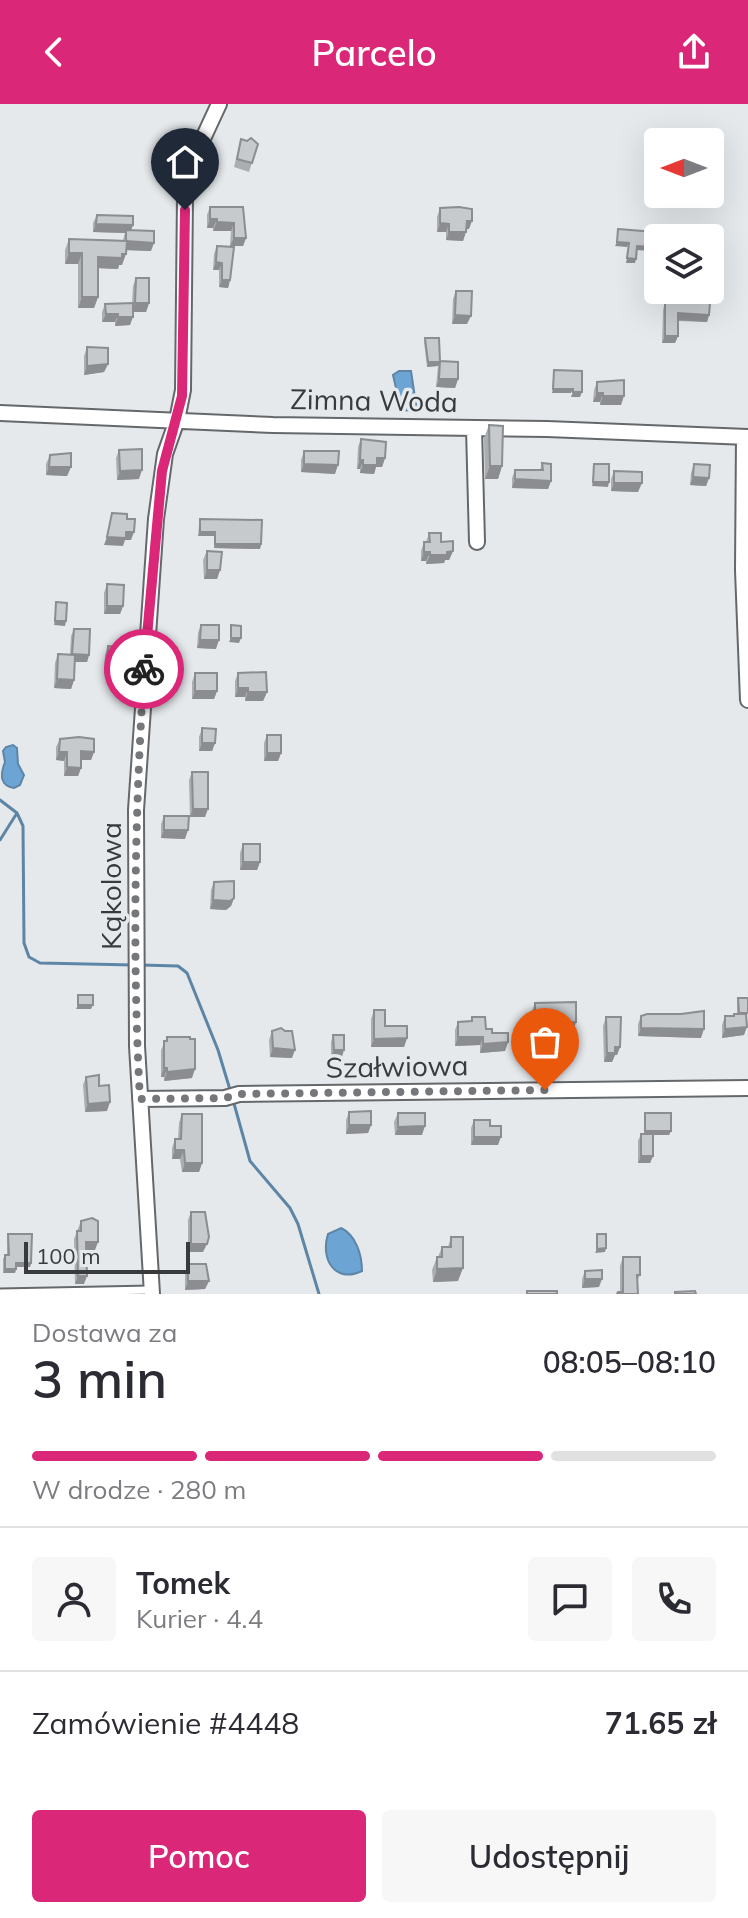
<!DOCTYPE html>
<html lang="pl">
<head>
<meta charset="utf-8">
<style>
  body { margin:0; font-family:Mulish,sans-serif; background:#f7f7f7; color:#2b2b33; height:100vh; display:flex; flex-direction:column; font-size:30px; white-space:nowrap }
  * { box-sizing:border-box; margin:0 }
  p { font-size:26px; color:#7c7c81 }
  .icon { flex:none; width:44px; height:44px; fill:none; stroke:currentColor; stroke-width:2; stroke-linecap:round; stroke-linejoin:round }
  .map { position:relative; height:1190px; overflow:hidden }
  .sheet { display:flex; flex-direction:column; background:#fff; flex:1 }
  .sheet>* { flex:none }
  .needle { width:52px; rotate:270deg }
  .tools { position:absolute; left:644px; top:24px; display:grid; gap:16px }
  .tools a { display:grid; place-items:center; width:80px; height:80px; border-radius:8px; background:#fff; box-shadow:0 8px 32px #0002; font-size:40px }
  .scale { position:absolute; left:24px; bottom:20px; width:166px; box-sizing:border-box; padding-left:8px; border:4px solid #393a3c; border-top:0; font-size:22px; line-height:28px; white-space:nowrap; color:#393a3c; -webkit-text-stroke:6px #e5e9ec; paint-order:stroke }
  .pin { position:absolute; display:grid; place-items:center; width:68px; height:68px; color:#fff; margin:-82px -34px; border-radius:50% 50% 50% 0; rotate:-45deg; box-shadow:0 0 8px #0007 }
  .pin .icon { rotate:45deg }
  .courier { position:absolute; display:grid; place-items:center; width:80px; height:80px; margin:-40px; border:6px solid #db2777; border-radius:50%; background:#fff; color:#222; box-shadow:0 2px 10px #0007 }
  .overview em { font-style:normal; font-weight:600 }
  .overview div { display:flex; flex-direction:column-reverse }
  .overview { display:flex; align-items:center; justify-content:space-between; height:136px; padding:0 32px }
  h1 { font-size:52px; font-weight:600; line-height:60px }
  .bar { display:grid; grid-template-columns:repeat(4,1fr); gap:12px 8px; align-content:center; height:96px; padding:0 32px }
  .bar i { height:10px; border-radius:6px; background:#e1e1e2 }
  .bar .current { background:#db2777 }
  .bar p { grid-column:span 4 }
  .line { display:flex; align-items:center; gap:20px; padding:0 32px; border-top:2px solid #e1e1e2 }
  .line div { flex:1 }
  .round { display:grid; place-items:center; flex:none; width:84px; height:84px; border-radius:8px; background:#f7f7f7 }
  .primary-button { display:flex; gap:16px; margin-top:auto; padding:16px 32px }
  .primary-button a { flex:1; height:92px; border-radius:8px; background:#db2777; color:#fff; font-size:32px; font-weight:600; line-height:92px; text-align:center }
  .primary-button a+a { background:#f7f7f7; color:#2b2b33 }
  header { display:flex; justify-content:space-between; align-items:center; height:104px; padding:0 32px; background:#db2777; color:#fff; font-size:36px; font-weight:600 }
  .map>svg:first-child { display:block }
  .water { fill:#6ca5d4; stroke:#5d85a6; stroke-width:2 }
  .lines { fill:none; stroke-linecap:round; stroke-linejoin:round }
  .stream { stroke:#5d85a6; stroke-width:3 }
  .service-casing { stroke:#65686b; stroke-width:11 }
  .minor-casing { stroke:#65686b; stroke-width:18 }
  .service { stroke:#fff; stroke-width:7 }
  .minor { stroke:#fff; stroke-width:14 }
  .wall { fill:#aaaeb0 }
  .shaded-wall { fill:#8b8d90 }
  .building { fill:#c6cacd; stroke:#8b8d90; stroke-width:2 }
  .done { stroke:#75777a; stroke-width:8; stroke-dasharray:0 14.4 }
  .route { stroke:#db2777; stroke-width:10 }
  .labels { text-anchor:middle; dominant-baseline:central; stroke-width:7; stroke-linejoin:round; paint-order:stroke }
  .street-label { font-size:28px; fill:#393a3c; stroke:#e5e9ec }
</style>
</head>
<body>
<header><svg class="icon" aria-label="back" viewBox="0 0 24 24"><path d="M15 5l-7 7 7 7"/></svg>Parcelo<svg class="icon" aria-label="share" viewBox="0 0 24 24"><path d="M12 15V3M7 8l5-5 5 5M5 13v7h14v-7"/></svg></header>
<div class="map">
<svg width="748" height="1190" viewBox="0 0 748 1190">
  <rect width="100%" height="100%" fill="#e5e9ec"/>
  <path class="water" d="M399,267H411L417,307L401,306L393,271Z
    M13,641L17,644L18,660L24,671L20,681L14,684C0,682 0,671 5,658L3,647L6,643Z
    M341,1124C356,1131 362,1151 362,1167C335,1180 320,1155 328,1130Z"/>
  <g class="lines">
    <path class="stream" d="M0,696L17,709L23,722L24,839L29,853L40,859L133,861
      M0,736L17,709
      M141,861L178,862L187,869L218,946L231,989
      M233,996L250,1057L290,1104L298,1120L319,1190"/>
    <g class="service-casing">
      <path id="service" d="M0,1189L151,1186"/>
    </g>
    <g class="minor-casing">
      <path id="minor" d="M0,309L273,321L547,325L748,333
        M474,324L477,438
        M744,333L743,466L748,596
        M140,995L225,994L239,990L748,984
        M152,1190L137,942L136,706L156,415L165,350L177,316L183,286L185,93L193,56L219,0"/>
    </g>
    <use href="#service" class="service"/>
    <use href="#minor" class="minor"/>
  </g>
  <path class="wall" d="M241,35L258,40L249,68L234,63Z
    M210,103H243L246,134L243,142H230L231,127H213V124H207V111Z
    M440,104L469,125H466L463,137L446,136V128H437V113Z
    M97,111L133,121L131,126L151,147L126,146L122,161H119L118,165L98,164V193L94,204H78V160H65V146L69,135L123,136L125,129L93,128V119Z
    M217,142L230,176L228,184L219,183V166H213L214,150Z
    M136,174L149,199L146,208H133L130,221L115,222V218H102V208L105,200L132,199L133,182Z
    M456,187L467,220H452L453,195Z
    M665,198L709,211L707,218L678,217V232L675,239H662L663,206Z
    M425,234L440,257L458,275L455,284L436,283L438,262L427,263L424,238Z
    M87,243L108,260L104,268L84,271V252Z
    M597,278L621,301H600V298H593L594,286Z
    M489,321L502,362L498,375H485L484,334Z
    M361,335L385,354L382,363H376L374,370L360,369V365H357L358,343Z
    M119,346L139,375L117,376L116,354Z
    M304,347L335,370L301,368V356Z
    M50,351L71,363L67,372L46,371V360Z
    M542,359L551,377L548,385L512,384V374L515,366H540Z
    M694,360L709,374L706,382L690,381L691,369Z
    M614,367L638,388L611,387V375Z
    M200,415L261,440L260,445L214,444V432H198L199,420Z
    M429,429L453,447L449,456H445L444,459L426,460V457H421V447L424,438H426Z
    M207,447L220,466L217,475H204L203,456Z
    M107,480L123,502L120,510H104V489Z
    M201,521L216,545L197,544L198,529Z
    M74,525L89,551L87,558H75L74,576L71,585L54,584L55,559L58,550L70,551L71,532Z
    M108,542L124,563L120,571L104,570L105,551Z
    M195,569L217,587L214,595H192V578Z
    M238,569L267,588L263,597H245V593H235V577Z
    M202,624L215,639L212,647H199V633Z
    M267,631L281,649L278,657H264V639Z
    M60,635L94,648L91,656H81V664L78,672H64V657L56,656V643Z
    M192,668L205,713H190L189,676Z
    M164,712L185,735L161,734V720Z
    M243,740L260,758L257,766H240V749Z
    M214,778L234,794L231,802L226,806L210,805L211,786Z
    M738,894L747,913L744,931L722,934V921L725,912H733L734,910H737V899Z
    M535,899L576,918L573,927H532V907Z
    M374,906L385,922L407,934L404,943H371V915Z
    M681,910L701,934L638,932V920L641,912Z
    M472,913L486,925L508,938L505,947L480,949V941L455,942V926L458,918H470Z
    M606,913L620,943L617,951H615L612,958H604L603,922Z
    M272,927L292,954L270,953L269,936Z
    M333,931L342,953H331V938Z
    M167,933L192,974L164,977V973H161V946Z
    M86,973L107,1007L85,1008L83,981Z
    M349,1008L371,1021L368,1029L346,1030V1016Z
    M398,1009L422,1031H395L394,1018Z
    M645,1009L671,1027L669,1031H653V1052L650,1059H638V1037L641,1030H644V1014Z
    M182,1010L202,1059L199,1068H182L180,1055H172V1044L175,1035H178L179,1019Z
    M474,1016L490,1022L498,1041H471V1024Z
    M191,1108L203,1148H188V1116Z
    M81,1117L95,1146H86L84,1180H75L74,1135Z
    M8,1130L31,1159L30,1163H16L15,1169H3V1155L5,1151H7V1135Z
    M451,1133L458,1177L433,1178L432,1166L437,1153H438L442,1143H448Z
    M623,1153L640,1171L637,1178L638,1190H617L618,1188H620V1162Z
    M188,1160L209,1177L205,1185L185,1186V1169Z
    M585,1167L599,1183L582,1184V1175Z"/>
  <path class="shaded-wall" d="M210,115H217L213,124H207Z
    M467,117H472L469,125H464Z
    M217,118L234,119L231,127H213Z
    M440,119L449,120L446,128H437Z
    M96,120L133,121L130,129L126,126L125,129L93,128Z
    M449,128H466L463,137L446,136Z
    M234,134H246L243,142H230Z
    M126,137L154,139L151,147L123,146Z
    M617,138L629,139L627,143L615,142Z
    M637,142L654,143L652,147L636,146Z
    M69,149H82L78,160H65Z
    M122,150H126L122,161H119L118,165L94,164L98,153Z
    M627,154L636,155L635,159H626Z
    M216,158L222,159L219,166H213Z
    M222,176H230L228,184L219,183Z
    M82,193H98L94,204H78Z
    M135,199H149L146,208H132Z
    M678,209L709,211L707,218L676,216Z
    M106,210H118L115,218H102Z
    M455,211L471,212L467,220H452Z
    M118,213H133L130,221L115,222Z
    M665,232H678L675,239H662Z
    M428,258H440L438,262L427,263Z
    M108,260L104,268L84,271L87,262Z
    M439,275H458L455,284L436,283Z
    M553,285H573L571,289H552Z
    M573,288H582L580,293H571Z
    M597,289H603L600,298H593Z
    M603,292H624L621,301H600Z
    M377,354H385L382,363H376L374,370L360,369L363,361Z
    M360,356H363L360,365H357Z
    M304,360L338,361L335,370L301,368Z
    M490,362H502L498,375H485Z
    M49,363H71L67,372L46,371Z
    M142,366L139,375L117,376L120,367Z
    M693,373L709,374L706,382L690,381Z
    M515,375L551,377L548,385L512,384Z
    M593,378H609L608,383L592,382Z
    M614,379H642L638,388L611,387Z
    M126,428H134L131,436H125L123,442L104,441L107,433Z
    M200,428H215L214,432H198Z
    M215,440H261L260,445L214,444Z
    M453,447L449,456H445L444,459L426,460L430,451Z
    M424,448H430L426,457H421Z
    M207,466H220L217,475H204Z
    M107,502H123L120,510H104Z
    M55,517H66L65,522L54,521Z
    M231,534H241L239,539L229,538Z
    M200,536H219L216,545L197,544Z
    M72,550L89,551L87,558H69Z
    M107,562L124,563L120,571L104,570Z
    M57,575L74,576L71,585L54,584Z
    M238,584H248L245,593H235Z
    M195,587H217L214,595H192Z
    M248,588H267L263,597H245Z
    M202,639H215L212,647H199Z
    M81,647L94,648L91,656H78Z
    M59,648H67L64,657L56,656Z
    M267,649H281L278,657H264Z
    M67,663L81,664L78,672H64Z
    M193,705H208L205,713H190Z
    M164,726H188L185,735L161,734Z
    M243,758H260L257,766H240Z
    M234,794L231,802L226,806L210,805L213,796Z
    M78,901H93L91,905H76Z
    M576,918L573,927H532L535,919Z
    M747,923L744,931L722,934L725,925Z
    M641,924L704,925L701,934L638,932Z
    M458,933H483L480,941L455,942Z
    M407,934L404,943H371L374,935Z
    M508,938L505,947L480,949L483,940Z
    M615,943H620L617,951H615L612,958H604L607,949Z
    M273,944L295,946L292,954L270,953Z
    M334,946H344L342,953H331Z
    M164,964H167L164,973H161Z
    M195,965L192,974L164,977L167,968Z
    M110,998L107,1007L85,1008L88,1000Z
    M349,1021H371L368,1029L346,1030Z
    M425,1022L422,1031H395L398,1023Z
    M645,1027H671L669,1031H644Z
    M474,1033H501L498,1041H471Z
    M175,1046H184L180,1055H172Z
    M641,1052H653L650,1059H638Z
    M185,1059H202L199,1068H182Z
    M86,1138H98L95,1146H83Z
    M191,1140H207L203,1148H188Z
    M606,1144L605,1148L595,1149L597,1145Z
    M16,1159H31L30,1163H14Z
    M463,1164L458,1177L433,1178L437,1165Z
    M5,1165H16L15,1169H3Z
    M78,1172H87L84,1180H75Z
    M585,1175H602L599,1183L582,1184Z
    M188,1177H209L205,1185L185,1186Z"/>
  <path class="building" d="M251,34L258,40L252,59L237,55L241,35L247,37Z
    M210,103H243L246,134H234V119L217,118V115H210Z
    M459,103L472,105V117H467L466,128H449V120L440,119V104Z
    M97,111L133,112V121L96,120Z
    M618,125L655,128L654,143L637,142L636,155L627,154L629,139L617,138Z
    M126,126L154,127V139L126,137Z
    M69,135L127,137L126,150H122V154L98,153V193H82V149H69Z
    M217,142L234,143L230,176H222V159L216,158Z
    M136,174H149V199H135Z
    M456,187H472L471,212L455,211Z
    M665,198L710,199L709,211L678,209V232H665Z
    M133,199V213H118V210H106L105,200Z
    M425,234H439L440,258H428Z
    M87,243L108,244V260L87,262Z
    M440,257L458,258V275H439Z
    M554,266L582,267V288H573V285H553Z
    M624,276V292H603V289H597V278Z
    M489,321L503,322L502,362H490Z
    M361,335L386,338L385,354H377V361H363V356H360Z
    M142,345V366L120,367L119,346Z
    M304,347H339L338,361L304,360Z
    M71,349V363H49L50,351Z
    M542,359L551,360V377L515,375V366H543Z
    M594,360H609V378H593Z
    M694,360L710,361L709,374L693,373Z
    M614,367L642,368V379H614Z
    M112,409L127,410V415H135L134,428H126V434L107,433Z
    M200,415L262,416L261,440H215V428H200Z
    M429,429H441V438L453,437V447L447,448V451H430V448H424V438H430Z
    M207,447L222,448L220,466H207Z
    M107,480L124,481L123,502H107Z
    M56,498L67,499L66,517H55Z
    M201,521H219V536H200Z
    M231,521L241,522V534H231Z
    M74,525H90L89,551L72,550Z
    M108,542L125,544L124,563L107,562Z
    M58,550L75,551L74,576L57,575Z
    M266,568L267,588H248V584H238V569Z
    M195,569H217V587H195Z
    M202,624L216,625L215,639H202Z
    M267,631H281V649H267Z
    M79,633L94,635V648L81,647V664L67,663V648H59L60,635Z
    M192,668H208V705H193Z
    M164,712H189L188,726H164Z
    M243,740H260V758H243Z
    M234,777V794L230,797L213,796L214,778Z
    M78,891H93V901H78Z
    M738,894H748V909H739Z
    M576,898V918L535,919V899Z
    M374,906H385V922H407V934L374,935Z
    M704,907V925L641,924V912L647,910H681Z
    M734,910H746L747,923L725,925V912H734Z
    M472,913H485L486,925H492V929H508V938L483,940V933H458V918L472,917Z
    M606,913H621L620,943H615V949H607Z
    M281,924L285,927H292L295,946L273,944L272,927Z
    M333,931H344V946H334Z
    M167,933H190V935H195V965L167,968V964H164V937H167Z
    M99,971V982L109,981L110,998L88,1000L86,973Z
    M371,1007V1021H349V1008Z
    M398,1009H425V1022L398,1023Z
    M645,1009H671V1027H645Z
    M182,1010H202V1059H185L184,1046H175V1035H181Z
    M474,1016H490V1022H501V1033H474Z
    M641,1030H653V1052H641Z
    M191,1108H205L209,1133L207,1140H191Z
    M92,1114L98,1117V1138H86L87,1172H78L77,1127H81V1117Z
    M8,1130H32L31,1159H16V1165H5V1151H9Z
    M597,1130H606V1144L597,1145Z
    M451,1133H463V1164L437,1165V1153H442V1143H451Z
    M623,1153H640V1171H637L638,1190H617L618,1188H623Z
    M188,1160H206L209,1177H188Z
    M602,1166V1175H585V1167Z
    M527,1187H557V1190H527Z
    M695,1187L696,1190H675V1188Z"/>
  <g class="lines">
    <path class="done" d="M144,565C135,709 132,851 140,995L225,994L239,990L545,986"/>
    <path class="route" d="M144,565L162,367L182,292L185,106"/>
  </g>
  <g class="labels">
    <g class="street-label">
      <text transform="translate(374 296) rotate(1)">Zimna Woda</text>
      <text transform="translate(110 782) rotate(-90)">Kąkolowa</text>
      <text transform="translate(397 962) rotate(-1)">Szałwiowa</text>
    </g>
  </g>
</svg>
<div class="tools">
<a><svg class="needle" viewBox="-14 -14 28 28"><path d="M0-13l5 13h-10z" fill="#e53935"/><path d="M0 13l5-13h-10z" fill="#7c7c81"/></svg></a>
<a><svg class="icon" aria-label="layers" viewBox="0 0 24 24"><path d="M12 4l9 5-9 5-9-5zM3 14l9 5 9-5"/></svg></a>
</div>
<div class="scale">100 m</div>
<div class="pin" style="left:545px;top:986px;background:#ea580c"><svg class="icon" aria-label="bag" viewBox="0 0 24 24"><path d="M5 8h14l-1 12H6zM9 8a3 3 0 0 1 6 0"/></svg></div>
<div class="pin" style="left:185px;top:106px;background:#1f2937"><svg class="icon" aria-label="home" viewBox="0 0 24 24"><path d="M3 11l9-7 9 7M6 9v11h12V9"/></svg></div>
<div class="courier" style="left:144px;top:565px"><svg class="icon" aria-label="bike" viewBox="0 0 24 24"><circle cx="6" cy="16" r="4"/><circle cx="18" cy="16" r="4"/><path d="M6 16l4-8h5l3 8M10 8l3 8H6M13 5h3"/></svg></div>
</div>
<section class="sheet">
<div class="overview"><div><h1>3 min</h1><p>Dostawa za</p></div><em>08:05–08:10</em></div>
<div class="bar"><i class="current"></i><i class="current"></i><i class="current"></i><i></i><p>W drodze · 280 m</p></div>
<div class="line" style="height:144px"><a class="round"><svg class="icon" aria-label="person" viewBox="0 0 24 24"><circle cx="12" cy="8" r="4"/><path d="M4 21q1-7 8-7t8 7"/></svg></a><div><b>Tomek</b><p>Kurier · 4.4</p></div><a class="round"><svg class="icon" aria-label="chat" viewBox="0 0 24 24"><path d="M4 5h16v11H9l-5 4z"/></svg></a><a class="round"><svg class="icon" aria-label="phone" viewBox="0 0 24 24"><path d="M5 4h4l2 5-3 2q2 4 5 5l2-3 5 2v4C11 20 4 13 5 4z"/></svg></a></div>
<div class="line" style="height:104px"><div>Zamówienie #4448</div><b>71.65 zł</b></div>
<div class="primary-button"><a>Pomoc</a><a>Udostępnij</a></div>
</section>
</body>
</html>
